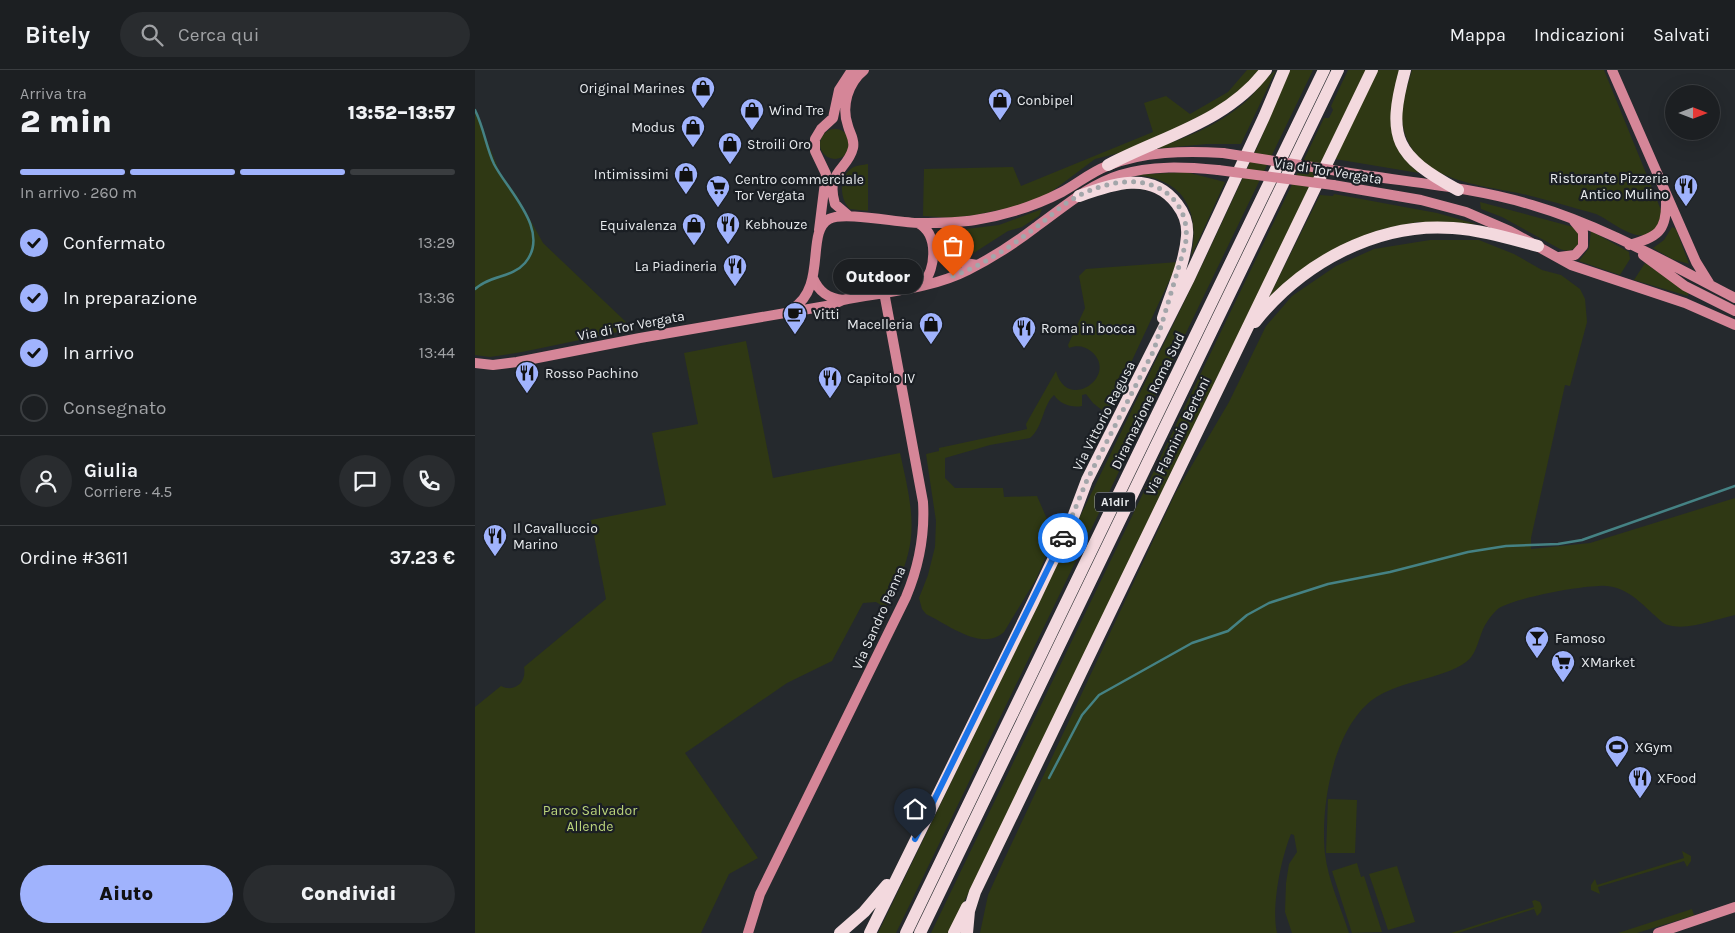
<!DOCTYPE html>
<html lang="it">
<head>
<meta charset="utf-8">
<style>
  body { margin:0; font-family:Karla,sans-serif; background:#292c2f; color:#f1f3f6; height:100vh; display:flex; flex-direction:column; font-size:19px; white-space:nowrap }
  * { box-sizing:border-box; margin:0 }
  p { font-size:16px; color:#a0a2a5 }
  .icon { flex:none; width:28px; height:28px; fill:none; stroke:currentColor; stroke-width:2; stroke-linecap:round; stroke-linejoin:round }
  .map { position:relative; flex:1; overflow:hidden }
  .sheet { display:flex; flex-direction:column; background:#1c1f22; width:475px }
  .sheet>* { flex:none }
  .needle { width:32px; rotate:90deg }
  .fabs { position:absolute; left:1190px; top:15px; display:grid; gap:10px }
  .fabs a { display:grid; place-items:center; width:55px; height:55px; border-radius:50%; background:#1c1f22; box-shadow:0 5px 20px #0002,0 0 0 1px #3a3d40; font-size:25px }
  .pin { position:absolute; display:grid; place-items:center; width:42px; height:42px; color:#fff; margin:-51px -21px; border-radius:50% 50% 50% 0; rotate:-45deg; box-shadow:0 0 5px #0007 }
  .pin .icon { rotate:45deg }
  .courier { position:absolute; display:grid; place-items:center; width:50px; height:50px; margin:-25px; border:4px solid #1a73e8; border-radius:50%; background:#fff; color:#222; box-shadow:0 1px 6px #0007 }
  .bubble { position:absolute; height:35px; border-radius:18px; background:#1c1f22; box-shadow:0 5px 20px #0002,0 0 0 1px #3a3d40; font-size:16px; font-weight:800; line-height:35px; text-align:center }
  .overview em { font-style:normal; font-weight:800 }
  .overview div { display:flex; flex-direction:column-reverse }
  .overview { display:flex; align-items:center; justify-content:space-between; height:85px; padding:0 20px }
  h1 { font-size:32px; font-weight:800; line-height:38px }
  .bar { display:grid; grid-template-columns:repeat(4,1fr); gap:8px 5px; align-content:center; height:60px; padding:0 20px }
  .bar i { height:6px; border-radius:4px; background:#3a3d40 }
  .bar .active { background:#a0b3fd }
  .bar p { grid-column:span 4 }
  .line { display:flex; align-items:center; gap:12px; padding:0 20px; border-top:1px solid #3a3d40 }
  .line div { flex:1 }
  .round { display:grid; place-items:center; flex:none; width:52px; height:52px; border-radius:26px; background:#292c2f }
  ol { padding:0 20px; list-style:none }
  li { display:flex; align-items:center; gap:15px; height:55px }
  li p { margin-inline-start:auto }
  li .icon { padding:5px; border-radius:50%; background:#a0b3fd; color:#111; stroke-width:4 }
  li:last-child { color:#a0a2a5 }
  li i { width:28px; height:28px; border:2px solid #3a3d40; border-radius:50% }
  .button { display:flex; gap:10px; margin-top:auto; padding:10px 20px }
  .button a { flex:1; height:58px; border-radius:30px; background:#a0b3fd; color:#111; font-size:20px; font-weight:800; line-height:58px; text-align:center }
  .button a+a { background:#292c2f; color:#f1f3f6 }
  header { display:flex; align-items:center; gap:30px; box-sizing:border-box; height:70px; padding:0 25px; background:#1c1f22; border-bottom:1px solid #3a3d40 }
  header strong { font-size:24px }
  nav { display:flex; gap:28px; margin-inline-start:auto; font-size:18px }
  .search { width:350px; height:45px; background:#292c2f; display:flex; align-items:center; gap:12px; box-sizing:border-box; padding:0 18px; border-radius:28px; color:#a0a2a5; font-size:19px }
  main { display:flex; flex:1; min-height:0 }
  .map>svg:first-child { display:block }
  .green { fill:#2f3814 }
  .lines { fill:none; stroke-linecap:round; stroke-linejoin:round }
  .stream { stroke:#458284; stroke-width:2.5 }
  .secondary { stroke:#d58698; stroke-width:10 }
  .highway { stroke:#f3d9de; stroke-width:12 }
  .secondary-bridge { stroke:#d58698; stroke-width:10 }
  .done { stroke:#a3a6aa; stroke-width:5; stroke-dasharray:0 9 }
  .route { stroke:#1a73e8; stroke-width:6 }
  .labels { text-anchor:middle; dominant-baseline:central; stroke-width:4.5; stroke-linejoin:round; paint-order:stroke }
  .shield { fill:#1b1f24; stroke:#aaadb1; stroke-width:1 }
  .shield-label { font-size:12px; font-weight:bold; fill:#e7eaed }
  .poi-label { font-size:14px; fill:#e7eaed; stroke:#1b1f24; text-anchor:start }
  .street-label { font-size:14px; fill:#e7eaed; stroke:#1b1f24 }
  .park-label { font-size:14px; fill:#bad37b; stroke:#1b1f24 }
</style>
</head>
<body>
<header>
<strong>Bitely</strong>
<div class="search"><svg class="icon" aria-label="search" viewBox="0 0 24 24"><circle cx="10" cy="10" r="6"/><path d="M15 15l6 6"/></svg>Cerca qui</div>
<nav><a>Mappa</a><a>Indicazioni</a><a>Salvati</a></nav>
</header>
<main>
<section class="sheet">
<div class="overview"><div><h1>2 min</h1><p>Arriva tra</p></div><em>13:52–13:57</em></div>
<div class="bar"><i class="active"></i><i class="active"></i><i class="active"></i><i></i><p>In arrivo · 260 m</p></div>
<ol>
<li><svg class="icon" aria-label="check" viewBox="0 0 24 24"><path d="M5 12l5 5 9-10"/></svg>Confermato<p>13:29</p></li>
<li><svg class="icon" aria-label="check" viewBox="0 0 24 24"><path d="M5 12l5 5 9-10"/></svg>In preparazione<p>13:36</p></li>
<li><svg class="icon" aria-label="check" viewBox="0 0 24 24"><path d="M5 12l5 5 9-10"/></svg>In arrivo<p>13:44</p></li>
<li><i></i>Consegnato</li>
</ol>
<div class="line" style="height:90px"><a class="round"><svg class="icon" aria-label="person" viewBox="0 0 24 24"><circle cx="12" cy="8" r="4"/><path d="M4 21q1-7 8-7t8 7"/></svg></a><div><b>Giulia</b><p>Corriere · 4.5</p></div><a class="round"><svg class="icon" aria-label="chat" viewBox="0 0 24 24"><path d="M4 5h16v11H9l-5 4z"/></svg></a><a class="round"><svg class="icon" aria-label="phone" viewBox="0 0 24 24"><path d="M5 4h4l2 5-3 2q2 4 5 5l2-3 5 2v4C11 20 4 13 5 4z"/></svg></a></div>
<div class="line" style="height:65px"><div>Ordine #3611</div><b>37.23 €</b></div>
<div class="button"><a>Aiuto</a><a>Condividi</a></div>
</section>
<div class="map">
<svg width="1260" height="863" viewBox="0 0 1260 863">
  <rect width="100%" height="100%" fill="#25292d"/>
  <path class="green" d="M772,0H788L759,29L660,79L620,89L572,125L543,136L500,145L478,148L448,146L449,99L538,97L546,116L678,62L669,33L691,26L715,44L753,22Z
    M801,0L766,74H732L678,79C710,68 742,56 768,34C780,24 789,9 801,0Z
    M815,0H838L421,863H403L730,189L785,71Z
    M873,0H891L474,863H456L849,48H854L858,40L856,36Z
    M903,0H928L921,24L933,93L944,103L860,89Z
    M937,0H1129L1186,140C1187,152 1183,163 1170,165C1154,168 1135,150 1121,144C1116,142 1109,141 1103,139C1086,134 1069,129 1052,125C1006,114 939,113 928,56C924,38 932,18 937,0Z
    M0,41L25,103L42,126L68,173L151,252L153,260L47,282L15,287L0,285Z
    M345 74a15 15 0 1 1 30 0a15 15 0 1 1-30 0Z
    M393,94V141L375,139C364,129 364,107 377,98C382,95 388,95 393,94Z
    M711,102L750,112L716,187C726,140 708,107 657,105Z
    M859,124L962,143L1001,154L943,152L908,159L890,165L793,229L845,125L858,126Z
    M1005,132L1098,157L1104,163L1105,171C1099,180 1096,183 1085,179L1027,147L1006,139Z
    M567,139L564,146L547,157L533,161L494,186L485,187L475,179V170L483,160L524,155Z
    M1197,157L1201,159L1214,194L1197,189L1178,178L1189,170Z
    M1116,161L1154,182L1155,189L1145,205L1104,191L1114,178Z
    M955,170H1004L1039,184L1067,200L1086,205L1105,219L1110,229L1112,252L1095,316L1090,315L1056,468V479L1115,473L1260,428V545C1241,549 1213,561 1193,555C1188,554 1183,548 1178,544C1162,529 1147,514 1124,516C1099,517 1045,527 1024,538C1019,542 1015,547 1012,552C1004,563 1003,584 991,592C966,610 927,609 897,630C858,660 845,737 850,784C853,810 866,838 874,863H817L810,842L811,813L814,794L822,782L819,765L816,764C806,788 796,838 802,863H505L513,825L528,792L700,424L754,332L791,256L817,226L861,196L899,179Z
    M703,192L632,344L618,333L611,324L607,325V336C596,338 585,334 579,325C567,336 569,356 555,368L515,375L470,388V408L480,418H528L529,427L562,426L572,449H587L561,509L529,562C507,582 474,555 451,544L447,539L444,528L453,505L460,477L461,451L451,384L464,381V378L552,359L551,354L581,301C592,343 644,306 617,282C610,276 602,275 594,278L593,275L610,238L604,206L611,199Z
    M1170,193L1213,223V226L1159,210Z
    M271,271L298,408L425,383C432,416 442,450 433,484C429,502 418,520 411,538L401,532L388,533L357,591L312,613L210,683L283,788L254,804L226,863H0V637L26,616C40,623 52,612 49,597L131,529L116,450L191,435L177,363L223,354L209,283Z
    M853,729L882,730L880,783H851Z
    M1207,781L1216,786V791L1212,797L1209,791L1123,817L1125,824L1116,820V815L1120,809L1122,815L1209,788Z
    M882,793L886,807L889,806L907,862L877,863L857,801Z
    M922,796L940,852L913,860L894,804Z
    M1060,830L1065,832L1067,837L1066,842L1062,846L1059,839L983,863H976L1059,837L1057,831Z
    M1217,839L1219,845L1230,842L1162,863H1143Z"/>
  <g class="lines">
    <path class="stream" d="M0,40C9,58 11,77 19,94C32,120 77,161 50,193C37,208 15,205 0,219
      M574,708L607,645L624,625L717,573L753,561L772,545L794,533L853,514L915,502L993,482L1031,476L1083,474L1107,470L1260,416"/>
    <path class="secondary" d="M1137,0L1221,192L1234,213
      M863,101C926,112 996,116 1057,135C1129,156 1194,194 1260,228
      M858,115L946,130L991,142L1035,161L1096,195L1210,233L1260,255
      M374,146L360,134C350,101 373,100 378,78C380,69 375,64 373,56C366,36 373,13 389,0
      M443,153C464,164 461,198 448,214
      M482,153C471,160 465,169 470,183L478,191L502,195
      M344,160L351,104L340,81V69L346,59L358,48L364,20L377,0
      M1154,175C1182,167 1192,162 1191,131
      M1168,185L1210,216L1260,241
      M1084,187L1100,185L1108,176V162L1099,151
      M338,208C344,222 353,228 368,230
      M317,239C353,217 330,162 354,149C369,141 424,153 444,153C463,153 482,153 500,150C531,145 560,136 587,122C602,114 616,102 632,96C668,81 711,81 748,83
      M0,293L18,295L42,292L165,268L357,235L368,230C409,222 456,219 493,200C517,188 540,173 561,157C588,138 613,115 645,105C676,95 711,97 743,100
      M273,863L285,824L431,527C444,496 450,465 448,432L409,222
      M1183,863L1260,837"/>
    <path class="highway" d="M930,0C911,69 921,86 983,120
      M633,95C688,66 752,52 791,0
      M604,126C637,114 677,100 702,134C709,143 713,155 712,166C710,194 696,222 688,248
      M780,252C827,193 902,152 978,158C1007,160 1036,169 1063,176
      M365,863L389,842L412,815
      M395,863L558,532L597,450L612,410L714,208L789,47L809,0
      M431,863L849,0
      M445,863L863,0
      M479,863L492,837
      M492,863L494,841L500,822L897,0"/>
    <path class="secondary-bridge" d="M748,83L863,101
      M743,100L858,115"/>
  </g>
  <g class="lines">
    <path class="done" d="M478,206C509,195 538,175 564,155C576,146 589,133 603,126C630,112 669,103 694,125C709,138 714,157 710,176L679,280L612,410L588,468"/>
    <path class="route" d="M440,769L588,468"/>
  </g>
  <defs>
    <g id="shop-pin" transform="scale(1.25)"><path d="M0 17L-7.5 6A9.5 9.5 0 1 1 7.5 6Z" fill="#a0b3fd" stroke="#1b1f24"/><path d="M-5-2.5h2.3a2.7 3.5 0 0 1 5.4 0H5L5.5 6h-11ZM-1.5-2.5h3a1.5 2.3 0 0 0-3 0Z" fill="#111"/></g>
    <g id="restaurant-pin" transform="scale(1.25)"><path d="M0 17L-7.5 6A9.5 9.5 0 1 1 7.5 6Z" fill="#a0b3fd" stroke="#1b1f24"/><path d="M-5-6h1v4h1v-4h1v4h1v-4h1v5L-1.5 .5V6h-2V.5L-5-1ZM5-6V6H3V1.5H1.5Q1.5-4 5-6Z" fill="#111"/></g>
    <g id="supermarket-pin" transform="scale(1.25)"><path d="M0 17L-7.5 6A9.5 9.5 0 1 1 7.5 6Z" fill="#a0b3fd" stroke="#1b1f24"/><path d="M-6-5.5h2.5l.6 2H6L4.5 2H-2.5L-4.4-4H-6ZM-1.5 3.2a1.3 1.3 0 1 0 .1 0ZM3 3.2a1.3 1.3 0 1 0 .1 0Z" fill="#111"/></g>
    <g id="cafe-pin" transform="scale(1.25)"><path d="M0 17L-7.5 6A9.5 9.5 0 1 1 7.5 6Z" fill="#a0b3fd" stroke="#1b1f24"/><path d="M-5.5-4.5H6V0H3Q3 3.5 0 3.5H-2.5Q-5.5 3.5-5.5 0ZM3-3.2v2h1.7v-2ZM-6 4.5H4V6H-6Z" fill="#111"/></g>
    <g id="bar-pin" transform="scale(1.25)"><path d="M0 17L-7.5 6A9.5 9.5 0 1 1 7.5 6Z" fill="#a0b3fd" stroke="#1b1f24"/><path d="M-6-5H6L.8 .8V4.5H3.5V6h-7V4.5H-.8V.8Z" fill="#111"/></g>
    <g id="stadium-pin" transform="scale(1.25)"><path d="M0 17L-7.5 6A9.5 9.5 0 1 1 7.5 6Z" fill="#a0b3fd" stroke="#1b1f24"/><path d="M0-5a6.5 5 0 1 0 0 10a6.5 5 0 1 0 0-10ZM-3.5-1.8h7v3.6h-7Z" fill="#111"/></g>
  </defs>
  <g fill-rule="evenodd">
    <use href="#shop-pin" x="228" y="18"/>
    <use href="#shop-pin" x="525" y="30"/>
    <use href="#shop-pin" x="277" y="40"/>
    <use href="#shop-pin" x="218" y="57"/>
    <use href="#shop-pin" x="255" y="74"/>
    <use href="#shop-pin" x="211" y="104"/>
    <use href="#restaurant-pin" x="1211" y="116"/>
    <use href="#supermarket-pin" x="243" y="117"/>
    <use href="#restaurant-pin" x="253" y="154"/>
    <use href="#shop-pin" x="219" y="155"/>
    <use href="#restaurant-pin" x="260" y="196"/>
    <use href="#cafe-pin" x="320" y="244"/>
    <use href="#shop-pin" x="456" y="254"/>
    <use href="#restaurant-pin" x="549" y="258"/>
    <use href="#restaurant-pin" x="52" y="303"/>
    <use href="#restaurant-pin" x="355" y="308"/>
    <use href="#restaurant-pin" x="20" y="466"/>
    <use href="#bar-pin" x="1062" y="568"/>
    <use href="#supermarket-pin" x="1088" y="592"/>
    <use href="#stadium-pin" x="1142" y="677"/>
    <use href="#restaurant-pin" x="1165" y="708"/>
  </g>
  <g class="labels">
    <rect class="shield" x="620" y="422.5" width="40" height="19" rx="4"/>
    <g class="shield-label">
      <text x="640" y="432">A1dir</text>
    </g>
    <g class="poi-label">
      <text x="210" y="18" text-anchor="end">Original Marines</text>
      <text x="542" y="30">Conbipel</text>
      <text x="294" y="40">Wind Tre</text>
      <text x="200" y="57" text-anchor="end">Modus</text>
      <text x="272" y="74">Stroili Oro</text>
      <text x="194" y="104" text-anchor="end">Intimissimi</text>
      <text x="1194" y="108" text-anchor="end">Ristorante Pizzeria<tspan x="1194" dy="16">Antico Mulino</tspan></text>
      <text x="260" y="109">Centro commerciale<tspan x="260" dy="16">Tor Vergata</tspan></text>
      <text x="270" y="154">Kebhouze</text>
      <text x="202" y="155" text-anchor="end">Equivalenza</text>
      <text x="242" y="196" text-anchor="end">La Piadineria</text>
      <text x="338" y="244">Vitti</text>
      <text x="438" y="254" text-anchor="end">Macelleria</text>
      <text x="566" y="258">Roma in bocca</text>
      <text x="70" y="303">Rosso Pachino</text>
      <text x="372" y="308">Capitolo IV</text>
      <text x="38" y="458">Il Cavalluccio<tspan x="38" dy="16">Marino</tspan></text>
      <text x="1080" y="568">Famoso</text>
      <text x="1106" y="592">XMarket</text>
      <text x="1160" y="677">XGym</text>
      <text x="1182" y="708">XFood</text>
    </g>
    <g class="street-label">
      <text transform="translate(853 101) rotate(9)">Via di Tor Vergata</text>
      <text transform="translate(156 256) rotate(-11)">Via di Tor Vergata</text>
      <text transform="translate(673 331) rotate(-64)">Diramazione Roma Sud</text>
      <text transform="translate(629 346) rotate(-63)">Via Vittorio Ragusa</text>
      <text transform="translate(703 366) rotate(-64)">Via Flaminio Bertoni</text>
      <text transform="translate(404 548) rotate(-66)">Via Sandro Penna</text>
    </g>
    <g class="park-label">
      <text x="115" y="740">Parco Salvador<tspan x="115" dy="16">Allende</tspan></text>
    </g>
  </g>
</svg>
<div class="fabs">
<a><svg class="needle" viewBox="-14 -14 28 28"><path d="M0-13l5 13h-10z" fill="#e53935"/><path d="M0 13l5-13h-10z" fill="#a0a2a5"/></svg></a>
</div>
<div class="pin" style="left:478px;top:206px;background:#ea580c"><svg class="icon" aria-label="bag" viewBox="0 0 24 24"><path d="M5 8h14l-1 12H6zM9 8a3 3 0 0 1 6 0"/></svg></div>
<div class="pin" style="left:440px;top:769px;background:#1f2937"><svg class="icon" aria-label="home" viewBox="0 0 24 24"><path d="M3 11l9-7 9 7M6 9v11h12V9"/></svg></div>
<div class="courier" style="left:588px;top:468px"><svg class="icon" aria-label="car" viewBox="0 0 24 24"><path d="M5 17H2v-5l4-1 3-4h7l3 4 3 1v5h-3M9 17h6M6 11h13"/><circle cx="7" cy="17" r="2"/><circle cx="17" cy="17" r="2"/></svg></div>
<div class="bubble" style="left:358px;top:189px;width:90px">Outdoor</div>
</div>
</main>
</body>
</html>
